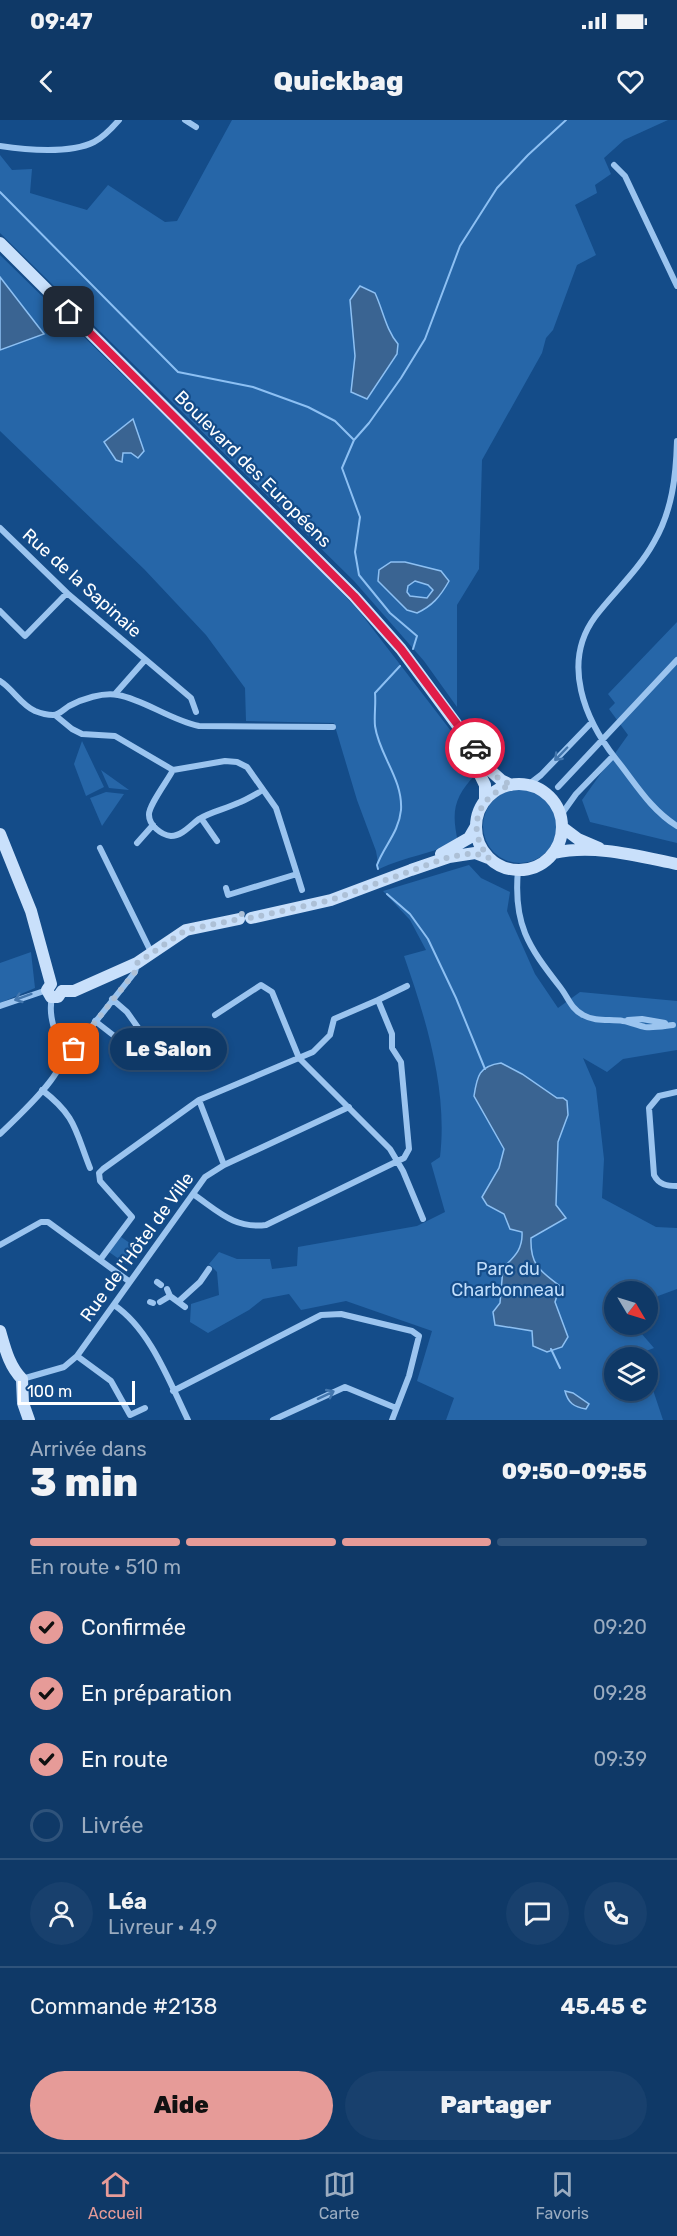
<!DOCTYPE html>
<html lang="fr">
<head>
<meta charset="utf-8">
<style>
  body { margin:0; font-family:Rubik,sans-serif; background:#18406d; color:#f1f3f6; height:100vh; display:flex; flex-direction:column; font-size:22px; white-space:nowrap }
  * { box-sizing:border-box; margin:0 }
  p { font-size:20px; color:#9bacc0 }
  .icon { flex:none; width:33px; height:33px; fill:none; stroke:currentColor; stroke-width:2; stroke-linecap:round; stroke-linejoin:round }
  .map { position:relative; height:1300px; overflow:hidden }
  .sheet { display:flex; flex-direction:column; background:#0f3967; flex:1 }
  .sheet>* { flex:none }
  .needle { width:39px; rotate:128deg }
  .controls { position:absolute; left:604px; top:1161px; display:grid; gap:12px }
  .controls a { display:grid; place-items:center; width:54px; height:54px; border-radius:50%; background:#0f3967; box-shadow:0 3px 9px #0003,0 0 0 2px #2f537b; font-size:30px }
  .scale { position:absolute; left:18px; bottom:15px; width:117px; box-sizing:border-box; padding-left:6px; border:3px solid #fff; border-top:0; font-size:16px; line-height:21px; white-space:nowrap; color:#fff; -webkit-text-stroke:4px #144c89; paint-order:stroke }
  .pin { position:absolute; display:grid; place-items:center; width:51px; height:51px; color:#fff; margin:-26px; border-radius:12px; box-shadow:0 3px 9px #0006 }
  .courier { position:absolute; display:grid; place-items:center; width:60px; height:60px; margin:-30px; border:4px solid #e11d48; border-radius:50%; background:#fff; color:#222; box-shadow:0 2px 8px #0007 }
  .bubble { position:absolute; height:42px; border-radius:21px; background:#0f3967; box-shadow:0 3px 9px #0003,0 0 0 2px #2f537b; font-size:20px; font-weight:800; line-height:42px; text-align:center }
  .headline em { font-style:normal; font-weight:800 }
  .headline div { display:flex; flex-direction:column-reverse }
  .headline { display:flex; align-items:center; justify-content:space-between; height:102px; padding:0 30px }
  h1 { font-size:39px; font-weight:800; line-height:45px }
  .bar { display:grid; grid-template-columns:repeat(4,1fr); gap:9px 6px; align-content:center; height:72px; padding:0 30px }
  .bar i { height:8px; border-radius:4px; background:#2f537b }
  .bar .selected { background:#e69b98 }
  .bar p { grid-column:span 4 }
  .line { display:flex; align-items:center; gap:15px; padding:0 30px; border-top:2px solid #2f537b }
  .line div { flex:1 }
  .round { display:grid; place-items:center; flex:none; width:63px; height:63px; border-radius:32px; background:#18406d }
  ol { padding:0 30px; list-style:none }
  li { display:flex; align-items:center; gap:18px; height:66px }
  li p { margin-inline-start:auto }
  li .icon { padding:6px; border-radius:50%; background:#e69b98; color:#111; stroke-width:4 }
  li:last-child { color:#9bacc0 }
  li i { width:33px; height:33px; border:3px solid #2f537b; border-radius:50% }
  .button { display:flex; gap:12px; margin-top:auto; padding:12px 30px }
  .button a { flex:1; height:69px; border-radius:36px; background:#e69b98; color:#111; font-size:24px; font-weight:800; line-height:69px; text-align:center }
  .button a+a { background:#18406d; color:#f1f3f6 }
  .status { display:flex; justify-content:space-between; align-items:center; height:42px; padding:0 30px; background:#0f3967; direction:ltr }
  .status svg { height:16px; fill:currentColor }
  header { display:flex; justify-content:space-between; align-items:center; height:78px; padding:0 30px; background:#0f3967; font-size:27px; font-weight:800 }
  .tabs { display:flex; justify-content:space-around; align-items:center; height:84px; border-top:2px solid #2f537b; background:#0f3967; font-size:16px; color:#9bacc0 }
  .tabs a { display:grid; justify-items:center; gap:3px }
  .tabs .selected { color:#e69b98 }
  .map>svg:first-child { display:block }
  .green { fill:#2666a8 }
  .water { fill:#3a6492; stroke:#8dc0f3; stroke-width:1.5; fill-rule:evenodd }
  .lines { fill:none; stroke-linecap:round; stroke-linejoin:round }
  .stream { stroke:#8dc0f3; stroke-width:2 }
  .street { stroke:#9bc4ef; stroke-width:6 }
  .secondary { stroke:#c9e0fb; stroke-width:12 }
  .oneway { stroke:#4376ad }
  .done { stroke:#adc0d6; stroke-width:6; stroke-dasharray:0 10.8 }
  .route { stroke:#e11d48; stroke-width:8 }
  .labels { text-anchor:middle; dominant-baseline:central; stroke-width:4.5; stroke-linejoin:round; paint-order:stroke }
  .street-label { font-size:18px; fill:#fff; stroke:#144c89 }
  .park-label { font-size:18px; fill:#c1defb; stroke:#144c89 }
</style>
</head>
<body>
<div class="status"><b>09:47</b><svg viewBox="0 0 49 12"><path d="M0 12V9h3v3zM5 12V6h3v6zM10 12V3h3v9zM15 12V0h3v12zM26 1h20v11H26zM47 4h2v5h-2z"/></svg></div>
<header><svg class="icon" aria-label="back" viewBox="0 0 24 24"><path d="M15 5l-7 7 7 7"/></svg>Quickbag<svg class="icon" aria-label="heart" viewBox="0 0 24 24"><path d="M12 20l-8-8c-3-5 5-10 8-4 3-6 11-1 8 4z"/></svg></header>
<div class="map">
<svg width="677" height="1300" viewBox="0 0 677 1300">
  <rect width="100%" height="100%" fill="#144c89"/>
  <path class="green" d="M232,0H668L624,20L604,38L611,54L595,65L597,73L575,85L596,135L577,145L553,210L546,218L542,233L482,340L479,449L457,485V587L424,541L354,461L0,113V35L12,50L32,49L30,73L87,90L108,65L165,102L177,101Z
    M0,135L298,426L359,491L461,624L476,654C454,677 451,691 458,722C432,733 405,737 379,749L376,731L357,680L334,603L246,601L245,568L206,515L144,449L0,311Z
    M677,502V723L590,702L582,680L628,615L609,589L615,583L608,574Z
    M82,621L104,667L86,676L74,644Z
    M101,650L129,670L109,668Z
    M483 706a37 37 0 1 1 74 0a37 37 0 1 1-74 0Z
    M106,672L124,674L102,706L90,678Z
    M469,745L481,758L510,772L507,791L535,854L558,888L580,872L677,881V930L623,939L607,952L583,938L596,968L604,1039L602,1078L656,1107L677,1108V1169L658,1176L648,1189V1172H615V1204L636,1205L635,1206L654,1228L641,1233L642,1237L615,1238V1270H648V1255L663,1300H446L454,1278L417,1261L432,1211L346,1181L301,1190L289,1174L263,1179L249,1190L208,1213L190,1202L191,1184L219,1175L217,1152L209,1144L219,1132L237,1139H270L272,1149L297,1146L298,1127L417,1106L445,1092L431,1043L440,1037C448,970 426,899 404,836L426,830L410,800L383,771Z
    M31,832L35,868L0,883V843Z
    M121,1117L137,1128L126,1144L109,1132Z"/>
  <path class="water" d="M0,157L44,214L0,230Z
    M360,166L375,173C383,190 386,210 398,224L397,234L367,279L351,272L355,236L350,180Z
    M133,299L144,331L138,338L131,333H123L122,342L116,340L104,322Z
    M391,442H405L441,451L449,461C440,477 432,486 417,493L407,490L378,461L379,450ZM415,461L428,465L433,470L427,478L410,476L407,472L408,466Z
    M501,943L522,954L557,978H563L567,981L568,995L558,1022L556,1085L566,1098L531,1118C530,1145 540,1151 560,1166L555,1182L568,1217L562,1227L547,1232L533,1226L532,1211L495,1205L493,1192L500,1183L503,1148C515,1136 523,1129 522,1112L510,1109L504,1094L487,1085L482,1077L499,1048L504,1029L474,976C477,956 479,946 501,943Z
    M565,1271L573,1273L589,1284L586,1289C574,1287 568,1283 565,1271Z"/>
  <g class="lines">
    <path class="stream" d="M0,72L178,252L253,267L308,287L335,301L354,320
      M413,529L417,516L390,493L359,455L355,432L360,397L342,348L354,320L369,303L401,258L425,219L460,126L497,68L528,35L566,0
      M378,749L377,745C384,726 399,712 401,690C403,659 379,635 375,606C374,595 376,584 375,573L400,546
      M387,774L410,794L428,819L456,878L485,949
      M551,1229L560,1248"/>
    <path class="street" d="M185,0L196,7
      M0,26C26,30 70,34 94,22C104,17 112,8 119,0
      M614,45L625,56L677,166
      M677,321C676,357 672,391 654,422C638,451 614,472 595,497C561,543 585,600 616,639C636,664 650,689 677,706
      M0,408L67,473L191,578L196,592
      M0,491L25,516L67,473
      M0,561C13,569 21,585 35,591C40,593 47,595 53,595C59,595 64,589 69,586C82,579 103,572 118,575C145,580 170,600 199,606L333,607
      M115,574L145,540
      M55,595L72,609L82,614L115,616L173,650L225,641L237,642L247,647L276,688L297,754L228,775L226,768
      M173,650C168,660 148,686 149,695C149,705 161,715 171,716C182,716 191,705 199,699C210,692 225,689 238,683C246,680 254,675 263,670
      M528,665L541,655L592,602
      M558,667L677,540
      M561,695L576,674L613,636
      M201,698L217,721
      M137,723L153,705
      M100,728L152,834
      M518,750C513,804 528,826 560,867C568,877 571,889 583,895C595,902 610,899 623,901C631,902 638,906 645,907C654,908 664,906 673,905
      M297,754L302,770
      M112,879L127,892L139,909L154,917L167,928L180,944
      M378,880L407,866
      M0,886L47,870
      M215,895L261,865L272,872L299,938L390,1029L403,1051L423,1099
      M628,900L642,899L665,903
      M95,901L122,922L139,909
      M74,929L135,852L137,843
      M42,970C76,996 75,1010 90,1048
      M677,972L659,976L649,988L654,1055C659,1065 667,1066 677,1066
      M199,980L224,1045
      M0,1014C13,1001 64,955 61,938C59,918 47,898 52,878
      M0,1125L41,1102H48L130,1162
      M100,1140L132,1097L100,1061L99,1053L103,1049L199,980L313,932L330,915L334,899L378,880L392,914V928L401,942L409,1029L404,1038L266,1105C234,1109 218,1091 193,1074
      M157,1162L161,1165
      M167,1169L170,1176L185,1187
      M150,1182L153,1183
      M160,1182L170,1176
      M178,1182L200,1162L209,1149
      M114,1185C150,1209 169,1261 188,1300
      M77,1236L111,1261L130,1295L145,1288
      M22,1259L64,1247L77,1236L205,1057L224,1045L349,987
      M173,1271L321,1195L341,1194L412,1211L419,1216L409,1256L392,1300
      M273,1300L345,1267L396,1288"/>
    <path class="secondary" d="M0,123L354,476L401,529L491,651L501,660L511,665
      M466,626L485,665V681
      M476 707a43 43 0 1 1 86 0a43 43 0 1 1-86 0Z
      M562,707L578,719L599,728
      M0,714L31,791L51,864
      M554,733C594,724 637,736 677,744
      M441,734L469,718L476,706
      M251,798L331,780L411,750L449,737L475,733L488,738
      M51,864L47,870L51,877H58L62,871
      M62,871H74L137,843L186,810L239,799
      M0,1211C5,1228 9,1246 22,1259L23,1283L29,1300"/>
  </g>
  <defs><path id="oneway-shaft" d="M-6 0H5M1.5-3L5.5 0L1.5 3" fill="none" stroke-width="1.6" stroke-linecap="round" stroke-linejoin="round" transform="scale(1.5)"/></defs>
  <g class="oneway">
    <use href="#oneway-shaft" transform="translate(561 634) rotate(134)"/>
    <use href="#oneway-shaft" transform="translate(23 877) rotate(160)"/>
    <use href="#oneway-shaft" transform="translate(326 1275) rotate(-25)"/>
  </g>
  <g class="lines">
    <path class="done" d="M74,929L135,852L137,843L186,810L239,799L240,795L244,793L251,798L331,780L449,737L474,733L489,738C466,710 476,677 511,665L498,658L475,628"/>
    <path class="route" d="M69,192L354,476L401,529L475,628"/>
  </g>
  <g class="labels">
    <g class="street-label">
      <text transform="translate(253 349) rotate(45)">Boulevard des Européens</text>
      <text transform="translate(82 463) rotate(42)">Rue de la Sapinaie</text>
      <text transform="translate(137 1127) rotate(-54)">Rue de l'Hôtel de Ville</text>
    </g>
    <g class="park-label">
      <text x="508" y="1149">Parc du<tspan x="508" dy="21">Charbonneau</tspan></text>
    </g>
  </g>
</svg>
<div class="controls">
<a><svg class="needle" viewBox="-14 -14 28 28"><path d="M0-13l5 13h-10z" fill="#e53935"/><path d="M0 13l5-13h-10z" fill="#9bacc0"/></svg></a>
<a><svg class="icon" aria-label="layers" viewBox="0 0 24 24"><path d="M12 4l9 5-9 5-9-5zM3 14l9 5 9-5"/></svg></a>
</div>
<div class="scale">100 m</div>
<div class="pin" style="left:74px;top:929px;background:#ea580c"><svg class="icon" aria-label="bag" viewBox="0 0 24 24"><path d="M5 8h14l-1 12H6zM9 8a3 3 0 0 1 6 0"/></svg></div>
<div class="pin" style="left:69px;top:192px;background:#1f2937"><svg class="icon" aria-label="home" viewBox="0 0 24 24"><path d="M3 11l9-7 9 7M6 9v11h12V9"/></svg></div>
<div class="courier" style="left:475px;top:628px"><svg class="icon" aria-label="car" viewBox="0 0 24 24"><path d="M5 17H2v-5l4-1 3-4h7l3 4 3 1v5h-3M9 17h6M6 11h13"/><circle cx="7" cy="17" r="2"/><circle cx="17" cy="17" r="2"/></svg></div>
<div class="bubble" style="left:110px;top:908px;width:117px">Le Salon</div>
</div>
<section class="sheet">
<div class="headline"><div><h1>3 min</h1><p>Arrivée dans</p></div><em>09:50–09:55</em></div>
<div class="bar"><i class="selected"></i><i class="selected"></i><i class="selected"></i><i></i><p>En route · 510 m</p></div>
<ol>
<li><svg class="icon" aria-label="check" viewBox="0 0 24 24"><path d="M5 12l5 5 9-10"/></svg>Confirmée<p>09:20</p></li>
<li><svg class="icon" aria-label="check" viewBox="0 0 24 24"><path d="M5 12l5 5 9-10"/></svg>En préparation<p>09:28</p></li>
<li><svg class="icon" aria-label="check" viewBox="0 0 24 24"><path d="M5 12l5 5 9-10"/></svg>En route<p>09:39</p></li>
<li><i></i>Livrée</li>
</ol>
<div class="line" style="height:108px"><a class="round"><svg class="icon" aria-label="person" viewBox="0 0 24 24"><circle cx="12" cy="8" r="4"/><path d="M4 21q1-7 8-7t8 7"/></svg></a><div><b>Léa</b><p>Livreur · 4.9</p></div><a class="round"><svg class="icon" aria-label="chat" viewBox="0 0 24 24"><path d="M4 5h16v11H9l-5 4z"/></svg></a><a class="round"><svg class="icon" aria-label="phone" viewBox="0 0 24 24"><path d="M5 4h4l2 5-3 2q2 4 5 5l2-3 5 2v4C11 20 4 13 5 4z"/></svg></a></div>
<div class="line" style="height:78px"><div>Commande #2138</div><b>45.45 €</b></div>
<div class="button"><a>Aide</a><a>Partager</a></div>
</section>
<nav class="tabs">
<a class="selected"><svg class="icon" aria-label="home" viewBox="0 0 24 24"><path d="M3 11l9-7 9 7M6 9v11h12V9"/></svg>Accueil</a>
<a><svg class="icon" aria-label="map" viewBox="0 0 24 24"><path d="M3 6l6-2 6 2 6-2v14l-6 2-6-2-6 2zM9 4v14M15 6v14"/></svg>Carte</a>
<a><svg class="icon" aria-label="saved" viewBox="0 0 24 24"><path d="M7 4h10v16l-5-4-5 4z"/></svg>Favoris</a>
</nav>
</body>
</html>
